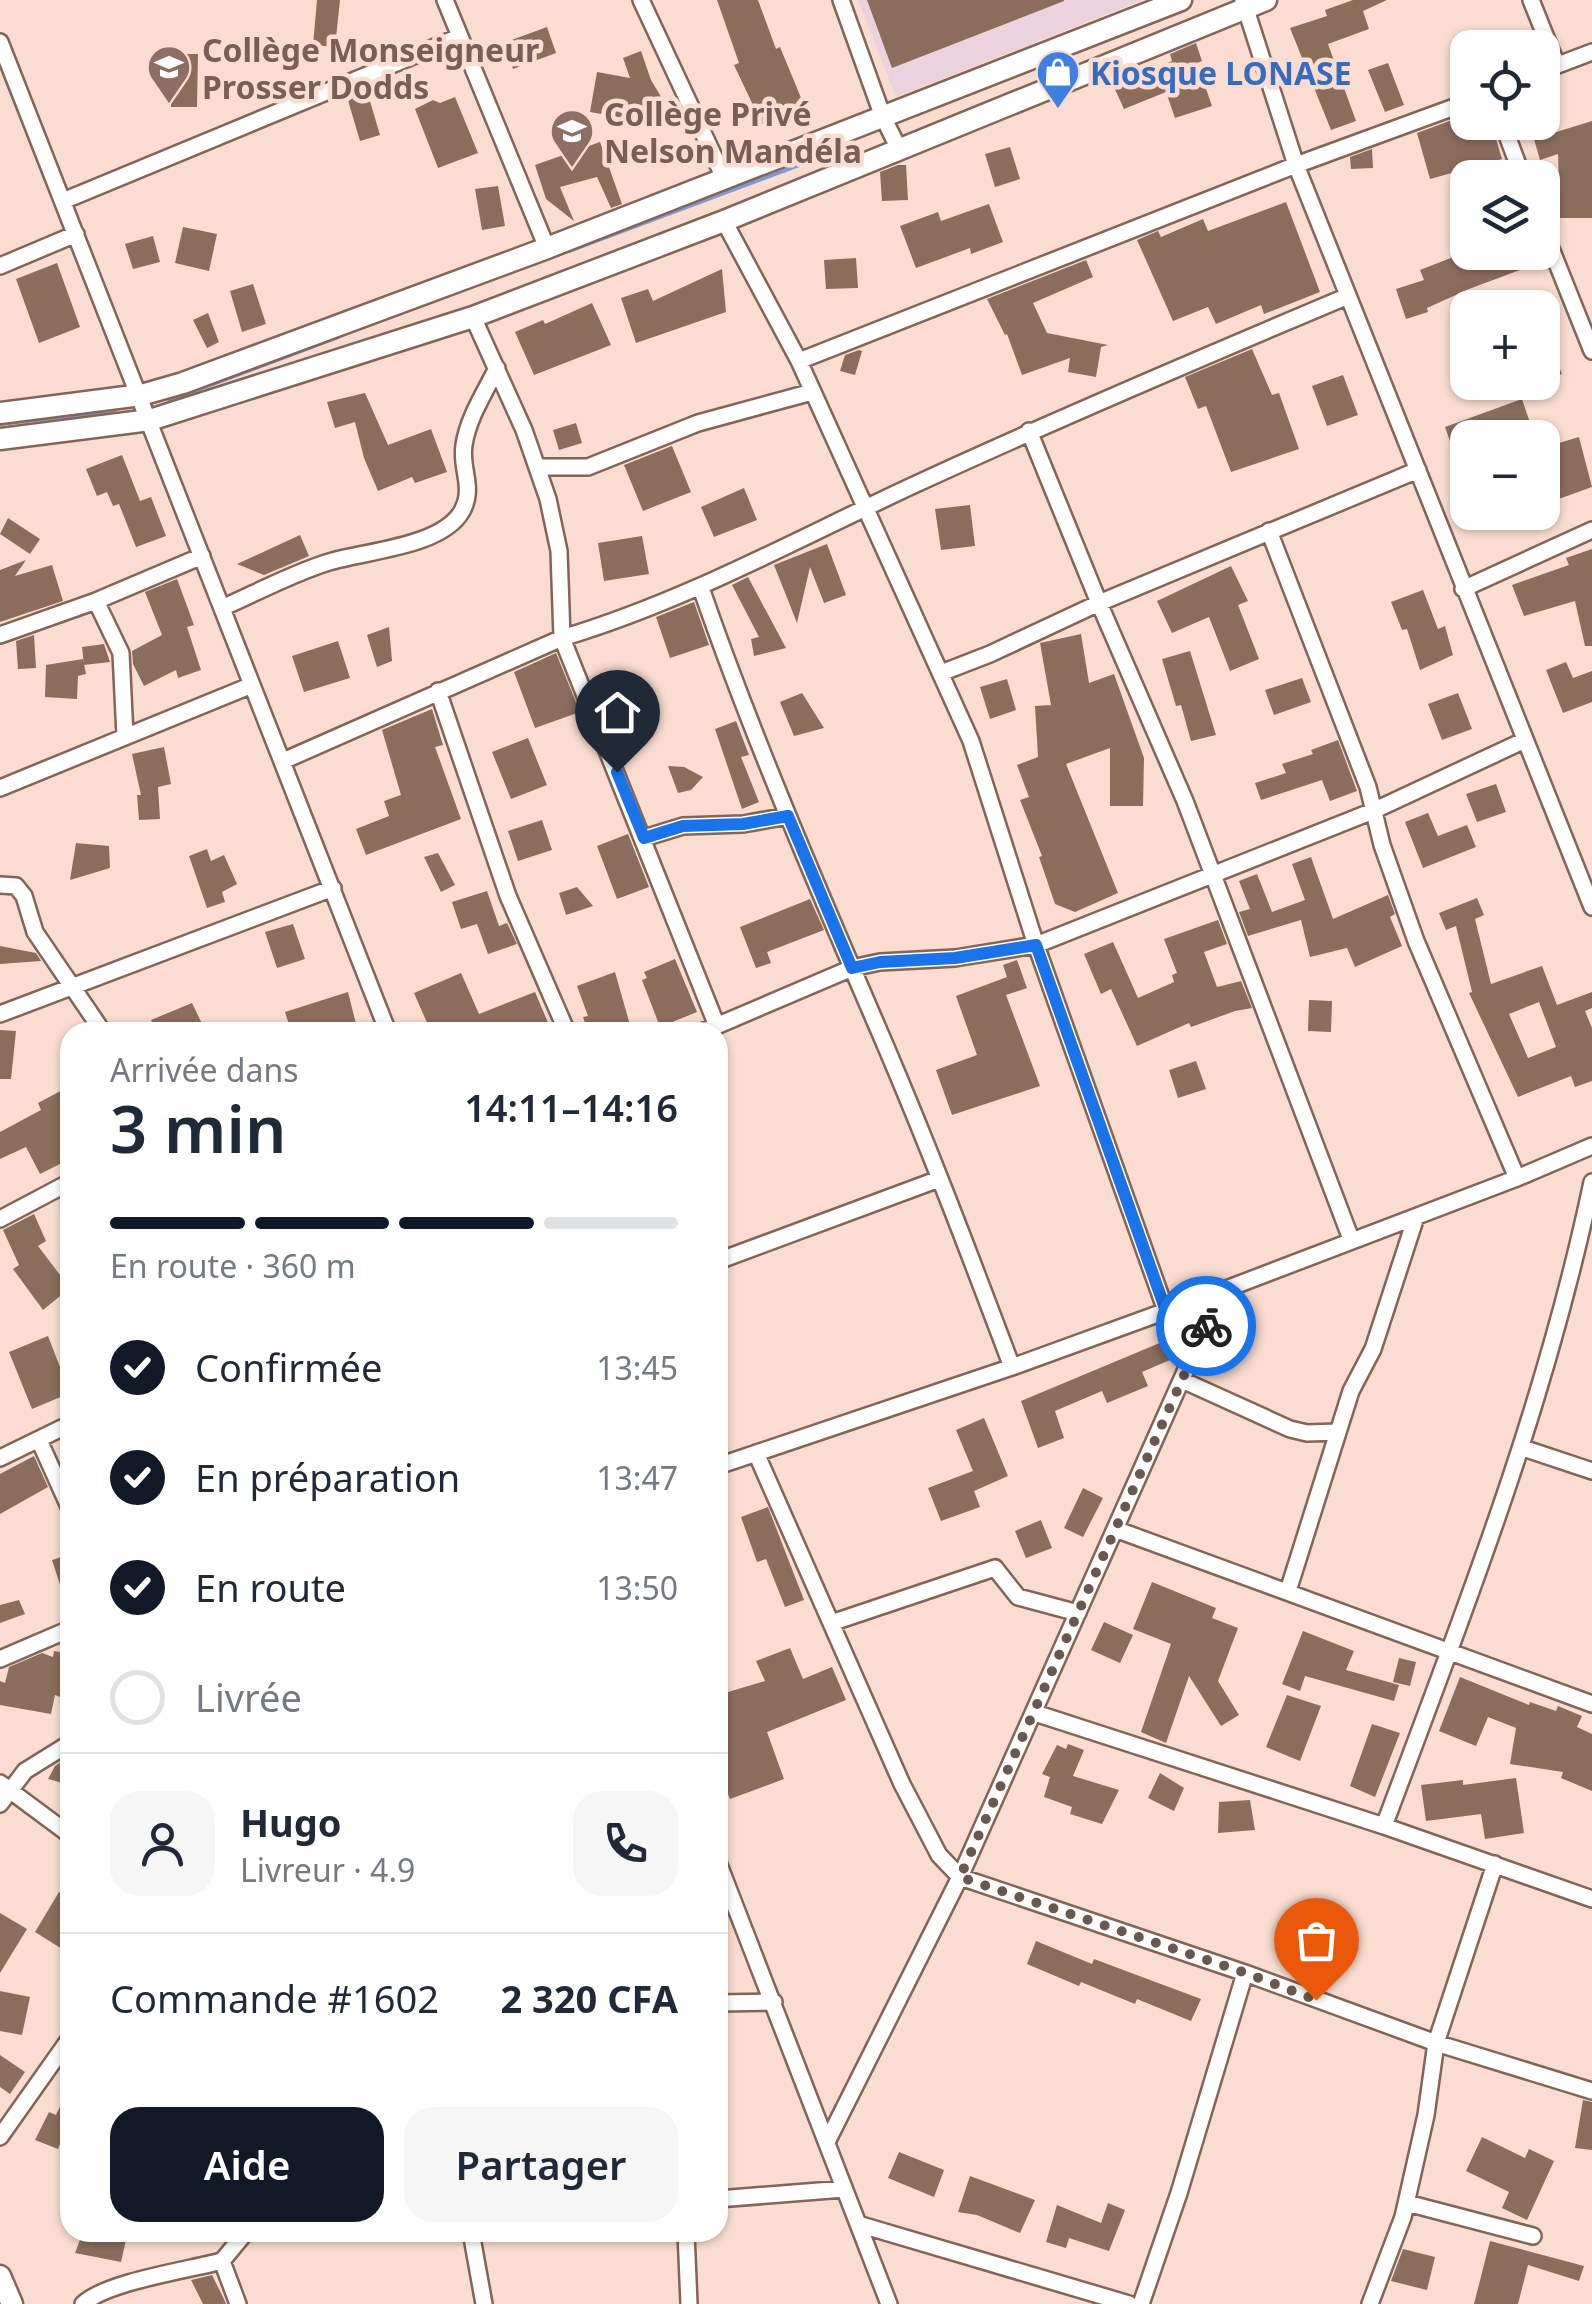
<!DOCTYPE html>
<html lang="fr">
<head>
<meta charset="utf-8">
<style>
  body { margin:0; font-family:"Noto Sans",sans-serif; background:#f6f6f7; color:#1f2937; height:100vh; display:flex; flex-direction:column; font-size:38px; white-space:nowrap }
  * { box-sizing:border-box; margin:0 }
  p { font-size:32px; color:#747a83 }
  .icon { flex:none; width:55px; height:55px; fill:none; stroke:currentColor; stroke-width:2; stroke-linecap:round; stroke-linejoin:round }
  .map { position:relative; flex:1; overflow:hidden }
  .details { position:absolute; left:60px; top:1022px; width:668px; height:1220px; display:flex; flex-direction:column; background:#fff; border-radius:30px; box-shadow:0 2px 8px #0004 }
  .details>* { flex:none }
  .controls { position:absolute; left:1450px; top:30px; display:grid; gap:20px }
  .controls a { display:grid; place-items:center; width:110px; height:110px; border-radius:20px; background:#fff; box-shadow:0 2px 8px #0004; font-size:50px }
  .pin { position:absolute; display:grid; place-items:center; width:85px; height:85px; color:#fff; margin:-102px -42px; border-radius:50% 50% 50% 0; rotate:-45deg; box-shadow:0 0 10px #0007 }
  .pin .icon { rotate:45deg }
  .courier { position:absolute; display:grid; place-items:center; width:100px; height:100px; margin:-50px; border:8px solid #1a73e8; border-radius:50%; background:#fff; color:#222; box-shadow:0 2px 12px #0007 }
  .summary em { font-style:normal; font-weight:600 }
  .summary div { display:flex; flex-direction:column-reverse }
  .summary { display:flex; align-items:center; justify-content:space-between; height:170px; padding:0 50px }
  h1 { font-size:65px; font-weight:600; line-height:75px }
  .bar { display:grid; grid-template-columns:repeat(4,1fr); gap:15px 10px; align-content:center; height:120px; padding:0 50px }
  .bar i { height:12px; border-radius:8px; background:#e0e1e3 }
  .bar .on { background:#111827 }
  .bar p { grid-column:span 4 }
  .line { display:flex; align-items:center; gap:25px; padding:0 50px; border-top:2px solid #e0e1e3 }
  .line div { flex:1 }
  .round { display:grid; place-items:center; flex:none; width:105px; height:105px; border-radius:30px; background:#f6f6f7 }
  ol { padding:0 50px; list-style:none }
  li { display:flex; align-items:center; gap:30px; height:110px }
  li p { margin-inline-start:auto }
  li .icon { padding:10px; border-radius:50%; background:#111827; color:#fff; stroke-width:4 }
  li:last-child { color:#747a83 }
  li i { width:55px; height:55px; border:5px solid #e0e1e3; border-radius:50% }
  .primary-button { display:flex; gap:20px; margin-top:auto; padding:20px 50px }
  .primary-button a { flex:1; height:115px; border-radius:30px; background:#111827; color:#fff; font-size:40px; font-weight:600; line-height:115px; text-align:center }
  .primary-button a+a { background:#f6f6f7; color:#1f2937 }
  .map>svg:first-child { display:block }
  .commercial { fill:#ebd2dc }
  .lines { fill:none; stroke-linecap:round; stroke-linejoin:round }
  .stream { stroke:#809bd4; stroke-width:6 }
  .building { fill:#8b6d5c; fill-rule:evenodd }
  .minor-casing { stroke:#836456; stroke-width:20 }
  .tertiary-casing { stroke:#836456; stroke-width:25 }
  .minor { stroke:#fff; stroke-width:15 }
  .tertiary { stroke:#fff; stroke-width:20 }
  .done { stroke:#6a5850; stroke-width:10; stroke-dasharray:0 18 }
  .route { stroke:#1a73e8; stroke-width:12 }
  .labels { text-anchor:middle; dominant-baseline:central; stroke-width:9; stroke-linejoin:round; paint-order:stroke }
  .education-label { font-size:32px; font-weight:bold; fill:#785e54; stroke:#faddd0; text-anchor:start }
  .shop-label { font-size:32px; font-weight:bold; fill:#366cbe; stroke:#faddd0; text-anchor:start }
</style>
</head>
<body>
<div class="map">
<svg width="1592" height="2304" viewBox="0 0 1592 2304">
  <rect width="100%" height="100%" fill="#faddd0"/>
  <path class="commercial" d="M858,0H1143L896,97Z"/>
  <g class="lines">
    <path class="stream" d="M569,250L842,148
      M170,399L338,336
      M0,423L114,410"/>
  </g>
  <path class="building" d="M317,0H340L335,47L313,45Z
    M717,0H758L776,49L780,47L806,110L762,124L734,65L739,63Z
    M867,0H1064V1L892,68Z
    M1353,0H1387L1363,11L1369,29L1328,44L1356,121L1331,130L1290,28L1327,16L1325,10Z
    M547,27L556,53L513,69L503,43Z
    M1196,43L1202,61L1197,63L1212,106L1175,118L1166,92L1124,109L1113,85L1172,61L1170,54Z
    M641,51L651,80L663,100L624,118L590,112L597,72L630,78L623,58Z
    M172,54H198L197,107H171Z
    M1388,63L1404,105L1385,112L1368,70Z
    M367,91L380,135L360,141L347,97Z
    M455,97L478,153L438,168L415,109L433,100L440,103Z
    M1468,114V122H1491L1502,159L1430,179L1417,133Z
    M1592,121V218H1560L1558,154L1540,160L1534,139Z
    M600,142L622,204L611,208L597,177L560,187L574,221L546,199L535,165Z
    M1010,147L1020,179L995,187L985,154Z
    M1372,149L1373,168L1351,169L1350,157Z
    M898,165H906L908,200L882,201L880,172Z
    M498,186L505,226L482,230L475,189Z
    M1286,202L1320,292L1264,314L1261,305L1216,324L1208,307L1173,321L1137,240L1158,231L1161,237L1203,219L1208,231Z
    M989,204L1003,242L971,254L970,248L916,268L900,226L938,212L941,221Z
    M183,227L217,234L209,271L175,263Z
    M153,236L160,262L133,269L125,244Z
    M1466,252H1540L1544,261L1469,289L1427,308L1428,312L1406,319L1396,289L1424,280L1420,270Z
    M856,258L858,288L826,289L824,260Z
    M1086,260L1093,277L1033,303L1047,333L1108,345L1101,347L1096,377L1068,372L1070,358L1022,375L1007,334L1005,335L987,299Z
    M57,263L80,327L39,343L16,279Z
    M722,269L726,312L636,343L621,298L648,289L653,301Z
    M253,284L266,324L242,332L230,291Z
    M592,303L611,345L534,375L515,332L543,320L545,324Z
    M208,313L219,342L207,348L193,320Z
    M1542,327L1562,374L1542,381Z
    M1252,349L1272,395L1279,393L1299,449L1231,472L1206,406L1198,409L1185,377Z
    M859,350L862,351L855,375L840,371L845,355Z
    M1343,375L1358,415L1327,426L1312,386Z
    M365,393L388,445L431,429L447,472L415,483L412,477L378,491L364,458L355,422L335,428L327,402Z
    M1522,399L1535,438H1468V442L1452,447L1445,427Z
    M576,423L582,443L559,450L553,430Z
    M1579,437L1592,487L1542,505V448Z
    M672,446L691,492L643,511L624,465Z
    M122,455L140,501L151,497L166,536L136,547L119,504L113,506L107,492L97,496L86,469Z
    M744,488L757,520L714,537L701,507Z
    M970,505L975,546L941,550L935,509Z
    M8,518L40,539L30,554L0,534Z
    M300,535L309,556L264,575L237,564Z
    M642,536L649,574L604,581L598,543Z
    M827,544L846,595L824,603L810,567L797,623L774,565Z
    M1592,549V646H1585L1575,601L1524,616L1512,585L1569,565L1566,558Z
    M26,560L15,576L52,565L63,601L0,622V570Z
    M1231,566L1248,601L1238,605L1259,659L1230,671L1209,617L1172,633L1157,601Z
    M748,577L786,648L754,656L751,639L759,637L732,585Z
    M177,579L194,625L187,627L201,670L178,678L176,670L144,686L133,664L132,651L162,635L145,592Z
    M1423,590L1438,629L1445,626L1453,655L1420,670L1407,629L1402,630L1391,602Z
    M694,602L709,645L670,658L656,617Z
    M389,627L392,661L377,667L367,635Z
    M1081,634L1089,683L1114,674L1144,758L1143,806H1110V748L1066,764L1118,893L1075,912L1055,904L1039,857L1042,856L1020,800L1029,797L1017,765L1038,757L1035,706L1051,705L1040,643Z
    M34,635L36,668L18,669L16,641Z
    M338,641L350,678L304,692L292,656Z
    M104,644L110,662L84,665L82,647Z
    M1190,651L1216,735L1191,741L1181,705L1176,706L1162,659Z
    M556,653L580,712L535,728L514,672Z
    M83,659L86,674L78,676L77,699L45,697L46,665Z
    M1566,662L1573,678L1592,671V702L1563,713L1546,670Z
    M1302,678L1311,702L1274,715L1265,690Z
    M1007,679L1016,710L990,719L980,687Z
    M802,693L824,728L794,736L780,702Z
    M1458,693L1472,729L1442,740L1428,704Z
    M432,709L443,745L435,747L461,819L366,855L356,829L389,816L384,801L401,795L382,730Z
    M736,721L749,755L741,757L759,802L742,809L715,729Z
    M528,738L547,785L511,799L492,752Z
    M1338,740L1357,791L1330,801L1322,780L1261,800L1255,783L1286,773L1282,764L1313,754L1311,750Z
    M164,747L171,784L158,787L160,819L139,820L137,795H141L132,754Z
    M668,766L684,767L703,777L691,790L678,793Z
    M1496,784L1506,812L1477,822L1466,794Z
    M1428,813L1438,836L1467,825L1476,847L1423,868L1405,822Z
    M542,820L552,850L518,861L508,831Z
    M628,834L649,887L617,899L597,846Z
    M76,843L109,846L110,868L70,880Z
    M207,849L211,861L224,855L237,884L222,892L225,902L207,908L189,856Z
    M438,853L455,885L441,892L424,857Z
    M1311,857L1333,919L1388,895L1395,914L1390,917L1402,946L1355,967L1347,948L1310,957L1301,920L1248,936L1239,912L1250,909L1239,881L1257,874L1272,912L1305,900L1292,864Z
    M577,887L593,906L566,915L559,893Z
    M487,891L499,926L507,923L517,944L488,954L477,924L461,929L452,902Z
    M1477,898L1484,915L1475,919L1491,984L1542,966L1557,1005L1592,992V1008L1585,1011L1592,1028V1081L1575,1087L1571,1076L1518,1097L1469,993L1472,992L1456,926L1446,930L1439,913ZM1539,1002L1556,1047L1528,1058L1509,1014Z
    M810,899L824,930L767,952L771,963L756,968L740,927Z
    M1218,920L1227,944L1204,952L1217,987L1241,981L1252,1008L1235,1011L1191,1027L1189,1023L1137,1046L1111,989L1101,994L1084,954L1113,942L1138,998L1174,982L1172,975L1177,973L1164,939Z
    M293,924L305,959L277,968L265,932Z
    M0,946L36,953L41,961L0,964Z
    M675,959L697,1012L660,1027L642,980L647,978L644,972Z
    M1017,960L1027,988L1006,995L1040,1086L952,1115L936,1070L977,1055L956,996L1007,977L1003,965Z
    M615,972L632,1032H588L583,1017L588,1016L577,986Z
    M461,973L479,1014L535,992L552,1032H499L496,1025L477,1032H431L414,993Z
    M348,992L358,1032H320L318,1022L291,1031L285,1012Z
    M1309,1000L1332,1001L1331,1032L1308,1031Z
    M192,1003L206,1032H157L151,1020Z
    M0,1030L16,1031L11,1079H0Z
    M1196,1061L1206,1089L1178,1098L1169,1070Z
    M70,1086V1159L40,1174L26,1147L0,1159V1132L41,1110L38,1103Z
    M34,1214L46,1241L38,1246L70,1288L43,1310L13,1269L19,1265L3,1230Z
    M48,1336L70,1393L32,1409L9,1352Z
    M1162,1342L1170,1360L1142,1372L1148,1386L1107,1403L1102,1391L1055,1411L1064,1438L1038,1448L1021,1401Z
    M984,1418L1008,1476L974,1491L980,1507L941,1521L928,1488L973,1471L956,1430Z
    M34,1456L48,1487L0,1514V1474Z
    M1083,1488L1103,1498L1083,1537L1064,1528Z
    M768,1507L804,1600L785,1607L766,1559L757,1562L741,1517Z
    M1041,1520L1052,1548L1026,1558L1015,1531Z
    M70,1554V1606H67L52,1560Z
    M1152,1582L1216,1608L1212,1618L1238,1628L1218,1681L1239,1715L1221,1726L1189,1676L1166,1743L1141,1732L1171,1644L1133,1629Z
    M19,1600L25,1614L0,1623V1605Z
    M1104,1622L1133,1635L1120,1663L1091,1650Z
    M1303,1631L1354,1651L1346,1670L1399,1685L1394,1701L1305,1676L1300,1691L1282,1684Z
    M790,1648L803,1679L832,1667L846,1700L767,1732L784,1779L730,1799L718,1768V1761L723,1759L718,1743V1695L765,1681L756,1661Z
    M54,1651L70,1654V1684H67L63,1698L55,1695L51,1714L0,1705V1681L5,1683L9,1667L42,1653L53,1657Z
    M1399,1658L1416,1662L1410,1686L1393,1682Z
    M1460,1677L1529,1705L1530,1702L1556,1711L1558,1706L1582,1716L1577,1727L1592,1734V1791L1561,1778L1563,1772L1510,1764L1516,1728L1488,1717L1476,1746L1439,1731Z
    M1287,1695L1321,1706L1300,1761L1266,1747Z
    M1372,1724L1400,1733L1375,1797L1350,1786Z
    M1068,1744L1084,1750L1073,1776L1119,1790L1102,1824L1070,1814L1072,1807L1044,1797L1050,1777L1042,1774L1057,1745L1066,1749Z
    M70,1756V1785L48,1779L55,1766Z
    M1160,1773L1184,1788L1174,1811L1148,1798Z
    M1516,1778L1524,1833L1485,1839L1481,1814L1426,1821L1421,1785L1463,1780V1785Z
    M1250,1800L1255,1830L1218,1833L1219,1802Z
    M59,1892L70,1899V1954L35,1932Z
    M0,1913L27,1929L0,1973Z
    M1036,1941L1092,1964L1094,1959L1201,1999L1191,2021L1137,1999L1135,2004L1081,1982L1079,1986L1027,1964Z
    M0,1991L30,1997L22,2035L0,2031Z
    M0,2055L25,2072L10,2094L0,2087Z
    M70,2085V2119L58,2149L35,2140L49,2112L56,2115Z
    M1583,2100L1592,2102V2150L1575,2148Z
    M1482,2137L1525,2158L1529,2149L1554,2161L1527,2220L1502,2208L1509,2192L1466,2171Z
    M899,2152L944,2170L934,2197L888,2178Z
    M970,2176L1035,2200L1020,2233L977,2215L958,2212Z
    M1108,2203L1125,2210L1109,2251L1069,2238L1066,2248L1046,2242L1057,2205L1101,2223Z
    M83,2232H111L126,2240L121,2262L75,2253Z
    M1490,2241L1584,2266L1579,2281L1528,2265L1518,2304H1474Z
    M1403,2249L1435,2257L1427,2290L1391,2281Z
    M212,2275L224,2299L226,2304H203L191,2280Z"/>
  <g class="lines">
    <g class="minor-casing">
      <path id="minor" d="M445,0L547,248
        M641,0L725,180
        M841,0L883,117L899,149
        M1243,0L1296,165L1592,907
        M1531,0L1557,65
        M0,42L388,1032
        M1542,71L1592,52
        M1502,122L1523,178
        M63,201L459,37
        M724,221L799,361L971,741L1036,945L1166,1311
        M1542,226L1592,351
        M0,266L76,234
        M473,317L524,430L548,499L559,551L562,638L717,1026
        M799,361L1296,165L1468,102
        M1029,431L1099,603L1185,801L1351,1239
        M539,467H588L698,423L812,392
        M1269,531L1368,787L1382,845L1416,941L1517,1178
        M701,588C752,735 813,877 874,1019C924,1134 968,1250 1012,1367
        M1463,589L1592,530
        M96,601L121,653L125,736
        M224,607C258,592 293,573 329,562C364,551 442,547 462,511C475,487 460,469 464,445C468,418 485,392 497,368
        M0,635L96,601L202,556
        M941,673L990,654L1099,603L1418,470
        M438,691L508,896L567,1032
        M283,761L562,638C686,601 799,538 916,484C1059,418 1203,357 1348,296
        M0,788L252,685
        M644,838L683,826L743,824L788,816
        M0,885L16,886L24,896L35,932L103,1032
        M0,1014L333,888
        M702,1032L852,968L880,962L955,958L1036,945L1373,811L1525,740
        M0,1219L70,1182
        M718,1261L939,1179
        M1182,1380L1290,1429L1307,1433L1338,1432
        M39,1440L70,1509
        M1523,1448L1592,1471
        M756,1453L902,1784L939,1855L960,1877L1245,1973L1436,2043L1592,2091
        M0,1458L70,1424
        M718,1466L1012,1367L1221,1291L1517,1178L1592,1146
        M1115,1529L1592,1704
        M1288,1591L1351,1391L1373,1349L1416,1217
        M831,1623L995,1568L1018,1597L1078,1613
        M0,1659L70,1629
        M1035,1713L1384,1826L1592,1899
        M0,1783L70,1835
        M0,1804L25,1771L70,1743
        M1384,1826C1464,1612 1545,1407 1592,1182
        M718,1862L889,2304
        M718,2003L774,2002
        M0,2137L70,2038
        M827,2142L960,1877L1221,1291
        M718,2199L844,2189
        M1407,2203L1533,2236
        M858,2224L1129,2304
        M471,2232L484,2304
        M686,2232L689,2304
        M83,2304C106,2282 188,2270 222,2261
        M238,2304L222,2261L246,2232
        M1141,2304L1179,2193L1245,1973
        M1370,2304L1403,2217L1426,2115L1436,2043L1495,1864"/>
    </g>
    <g class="tertiary-casing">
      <path id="tertiary" d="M0,413L141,395L183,383L547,248L1181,0
        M0,439L150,420L473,317L724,221L1266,0
        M0,2276L12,2304"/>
    </g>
    <use href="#minor" class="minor"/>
    <use href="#tertiary" class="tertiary"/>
  </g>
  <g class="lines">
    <path class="done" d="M1206,1326L960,1877L1246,1973L1316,2000"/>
    <path class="route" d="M617,772L644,838L683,826L743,824L788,816L852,968L880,962L955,958L1036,945L1166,1311L1221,1291L1206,1326"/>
  </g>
  <defs>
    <g id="school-pin" transform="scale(2.25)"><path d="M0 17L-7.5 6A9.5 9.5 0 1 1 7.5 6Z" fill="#8d6e63" stroke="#faddd0"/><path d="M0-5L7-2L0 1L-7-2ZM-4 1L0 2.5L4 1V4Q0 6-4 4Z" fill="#fff"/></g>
    <g id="shop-pin" transform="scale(2.25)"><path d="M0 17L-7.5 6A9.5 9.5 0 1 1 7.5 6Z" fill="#3f7fe0" stroke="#faddd0"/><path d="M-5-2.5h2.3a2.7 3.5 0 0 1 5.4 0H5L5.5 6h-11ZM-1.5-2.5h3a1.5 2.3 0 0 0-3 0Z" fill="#fff"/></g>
  </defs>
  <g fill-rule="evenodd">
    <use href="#school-pin" x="169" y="67"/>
    <use href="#shop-pin" x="1058" y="72"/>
    <use href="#school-pin" x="572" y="131"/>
  </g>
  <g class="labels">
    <g class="education-label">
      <text x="202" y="49">Collège Monseigneur<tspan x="202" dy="37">Prosser Dodds</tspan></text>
      <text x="604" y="113">Collège Privé<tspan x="604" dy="37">Nelson Mandéla</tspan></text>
    </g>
    <g class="shop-label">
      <text x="1090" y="72">Kiosque LONASE</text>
    </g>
  </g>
</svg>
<div class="controls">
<a><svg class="icon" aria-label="locate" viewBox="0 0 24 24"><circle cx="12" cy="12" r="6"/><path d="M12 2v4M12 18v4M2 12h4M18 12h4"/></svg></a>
<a><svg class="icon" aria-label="layers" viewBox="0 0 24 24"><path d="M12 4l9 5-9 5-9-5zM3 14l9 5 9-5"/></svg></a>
<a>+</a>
<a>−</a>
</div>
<div class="pin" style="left:1316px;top:2000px;background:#ea580c"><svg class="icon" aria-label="bag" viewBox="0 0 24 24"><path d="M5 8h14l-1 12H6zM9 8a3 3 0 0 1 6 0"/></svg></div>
<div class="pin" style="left:617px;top:772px;background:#1f2937"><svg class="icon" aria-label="home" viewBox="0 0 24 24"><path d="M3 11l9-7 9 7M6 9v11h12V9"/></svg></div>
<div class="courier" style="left:1206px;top:1326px"><svg class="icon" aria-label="bike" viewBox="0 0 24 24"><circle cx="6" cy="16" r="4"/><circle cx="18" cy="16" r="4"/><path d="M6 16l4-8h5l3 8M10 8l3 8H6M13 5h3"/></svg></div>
<section class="details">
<div class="summary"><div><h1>3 min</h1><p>Arrivée dans</p></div><em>14:11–14:16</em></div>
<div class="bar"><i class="on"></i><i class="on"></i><i class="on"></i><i></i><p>En route · 360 m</p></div>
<ol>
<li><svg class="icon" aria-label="check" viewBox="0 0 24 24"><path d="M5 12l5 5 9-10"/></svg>Confirmée<p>13:45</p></li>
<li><svg class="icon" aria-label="check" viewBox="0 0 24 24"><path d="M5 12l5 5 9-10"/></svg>En préparation<p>13:47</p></li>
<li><svg class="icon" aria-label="check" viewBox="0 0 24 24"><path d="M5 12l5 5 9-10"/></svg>En route<p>13:50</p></li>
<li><i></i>Livrée</li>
</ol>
<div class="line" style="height:180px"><a class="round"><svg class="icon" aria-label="person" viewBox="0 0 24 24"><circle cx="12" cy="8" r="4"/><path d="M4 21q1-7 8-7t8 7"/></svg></a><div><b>Hugo</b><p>Livreur · 4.9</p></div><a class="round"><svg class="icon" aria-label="phone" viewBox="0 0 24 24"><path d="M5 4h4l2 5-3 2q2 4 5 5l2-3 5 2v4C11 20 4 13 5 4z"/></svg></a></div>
<div class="line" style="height:130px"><div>Commande #1602</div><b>2 320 CFA</b></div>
<div class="primary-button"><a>Aide</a><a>Partager</a></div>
</section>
</div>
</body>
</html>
